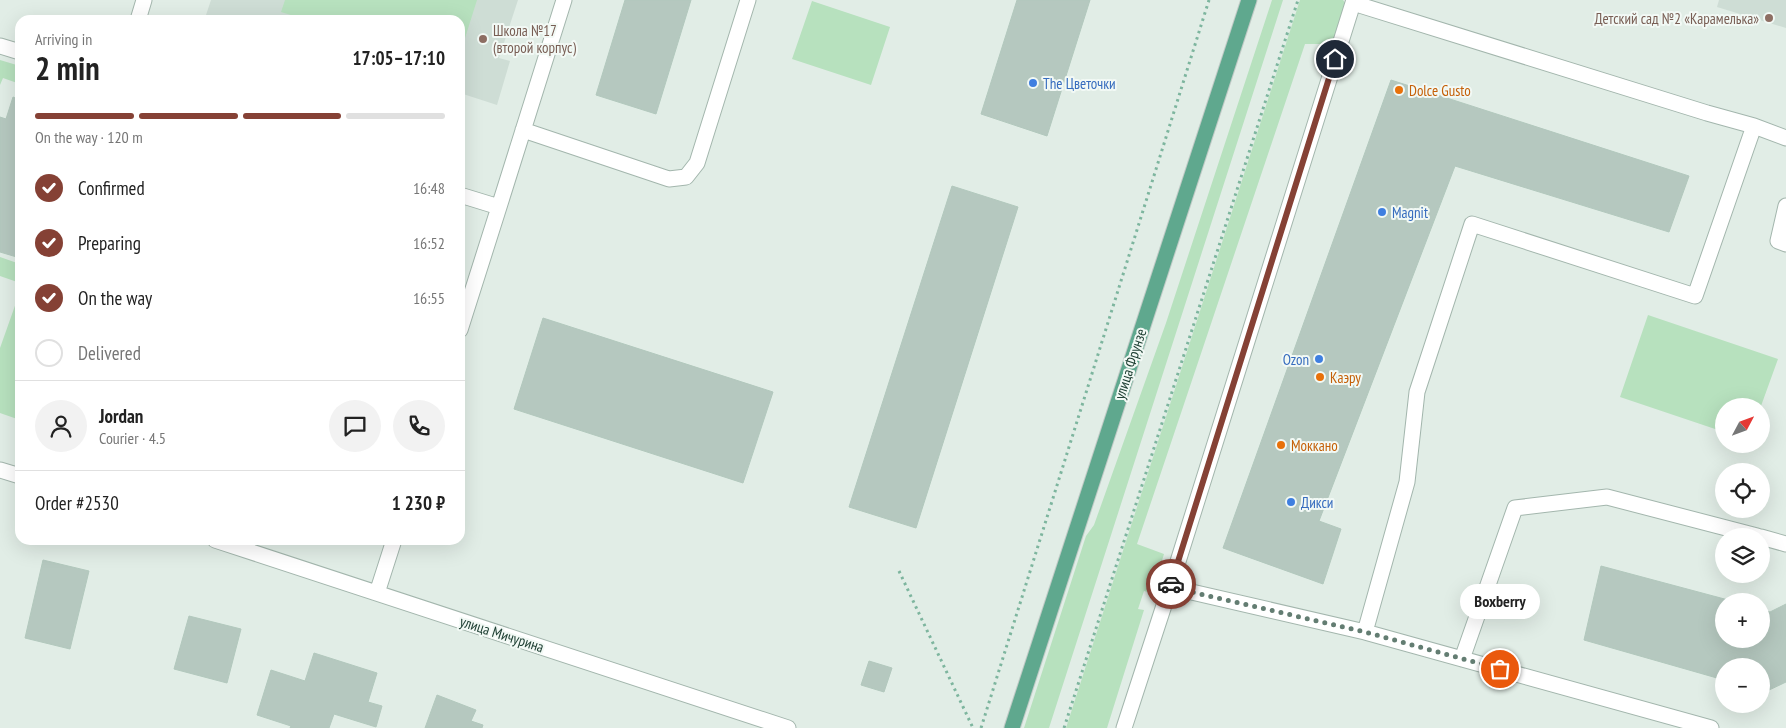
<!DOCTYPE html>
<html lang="en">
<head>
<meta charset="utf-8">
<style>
  body { margin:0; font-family:"PT Sans Narrow",sans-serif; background:#f2f2f2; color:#222; height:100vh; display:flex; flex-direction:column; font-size:19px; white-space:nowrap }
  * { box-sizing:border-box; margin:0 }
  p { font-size:16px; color:#767676 }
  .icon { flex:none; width:28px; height:28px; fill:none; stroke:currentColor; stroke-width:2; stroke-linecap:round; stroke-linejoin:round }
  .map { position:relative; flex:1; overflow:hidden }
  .drawer { position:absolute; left:15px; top:15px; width:450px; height:530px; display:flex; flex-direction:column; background:#fff; border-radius:15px; box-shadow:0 5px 20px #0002 }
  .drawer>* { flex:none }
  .needle { width:32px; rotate:49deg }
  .controls { position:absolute; left:1715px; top:398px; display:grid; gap:10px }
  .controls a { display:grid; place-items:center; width:55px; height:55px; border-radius:50%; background:#fff; box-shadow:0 5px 20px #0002; font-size:25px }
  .pin { position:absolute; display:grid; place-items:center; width:42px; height:42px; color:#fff; margin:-21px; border:2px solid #fff; border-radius:50%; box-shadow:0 1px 5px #0007 }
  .courier { position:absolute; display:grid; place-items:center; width:50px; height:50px; margin:-25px; border:4px solid #854135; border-radius:50%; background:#fff; color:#222; box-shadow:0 1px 6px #0007 }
  .bubble { position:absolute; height:35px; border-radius:18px; background:#fff; box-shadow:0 5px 20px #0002; font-size:16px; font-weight:700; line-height:35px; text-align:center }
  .overview em { font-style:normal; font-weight:700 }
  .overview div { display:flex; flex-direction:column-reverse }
  .overview { display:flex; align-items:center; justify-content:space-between; height:85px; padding:0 20px }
  h1 { font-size:32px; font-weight:700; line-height:38px }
  .bar { display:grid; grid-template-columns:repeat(4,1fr); gap:8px 5px; align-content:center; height:60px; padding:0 20px }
  .bar i { height:6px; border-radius:4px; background:#e0e0e0 }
  .bar .selected { background:#854135 }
  .bar p { grid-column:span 4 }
  .line { display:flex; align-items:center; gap:12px; padding:0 20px; border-top:1px solid #e0e0e0 }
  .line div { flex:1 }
  .round { display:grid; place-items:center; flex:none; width:52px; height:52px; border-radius:26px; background:#f2f2f2 }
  ol { padding:0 20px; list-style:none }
  li { display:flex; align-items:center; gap:15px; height:55px }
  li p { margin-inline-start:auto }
  li .icon { padding:5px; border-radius:50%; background:#854135; color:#fff; stroke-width:4 }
  li:last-child { color:#767676 }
  li i { width:28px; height:28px; border:2px solid #e0e0e0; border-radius:50% }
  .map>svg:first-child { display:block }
  .built { fill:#ceddd5 }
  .green { fill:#b7e1be }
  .building { fill:#b5c8bf; stroke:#b2c8bd }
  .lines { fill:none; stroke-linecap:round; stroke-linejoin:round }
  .minor-casing { stroke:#a3b6ad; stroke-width:17 }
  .major-casing { stroke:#c0cac6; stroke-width:17 }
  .path { stroke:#7db59e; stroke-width:3; stroke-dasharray:2.5 4; stroke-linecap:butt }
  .minor { stroke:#fff; stroke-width:15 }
  .major { stroke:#5fa88e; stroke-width:15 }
  .done { stroke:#637d72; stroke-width:5; stroke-dasharray:0 9 }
  .route { stroke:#854135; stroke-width:6 }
  .education-dot { fill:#8d6e63; stroke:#f2f9f5; stroke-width:2 }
  .shop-dot { fill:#3f7fe0; stroke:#f2f9f5; stroke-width:2 }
  .food-dot { fill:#e8710a; stroke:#f2f9f5; stroke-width:2 }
  .labels { text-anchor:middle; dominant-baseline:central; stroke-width:4; stroke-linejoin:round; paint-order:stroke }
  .education-label { font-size:15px; fill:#785e54; stroke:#f2f9f5; text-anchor:end }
  .shop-label { font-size:15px; fill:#366cbe; stroke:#f2f9f5; text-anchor:start }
  .food-label { font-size:15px; fill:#c56008; stroke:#f2f9f5; text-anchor:start }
  .street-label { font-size:15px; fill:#1f4034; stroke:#f2f9f5 }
</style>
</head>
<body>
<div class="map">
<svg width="1786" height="728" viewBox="0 0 1786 728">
  <rect width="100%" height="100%" fill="#e1ede6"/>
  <path class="built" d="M211,0H518L499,58L510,61L497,105L460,93V20H224L206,15Z
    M1719,0H1786V28L1717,7Z"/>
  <path class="green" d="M285,0H477L460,54V20H307L281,12Z
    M1272,0H1283L1049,728H1024L1086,536L1094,525L1166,323Z
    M1300,0H1343L1346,4L1333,44H1305L1137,544L1164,554L1152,593L1144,591L1138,609L1144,610L1107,728H1066Z
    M812,1L890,27L871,85L792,59Z
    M0,60L20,66V84L3,78L0,85Z
    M0,257L20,264V283L0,276Z
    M17,300L20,301V420L0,413V348Z
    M1648,315L1778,359L1761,406H1724V432L1620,397Z"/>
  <path class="building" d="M625,0H691L656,114L596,95Z
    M1017,0H1090L1047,136L981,114Z
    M1391,80L1689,176L1669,232L1455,166L1319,521L1341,529L1323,584L1223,548Z
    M13,97L20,100V258L0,252V117L6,119Z
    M952,186L1018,207L916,528L849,507Z
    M543,318L773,392L743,483L514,409Z
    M43,560L89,571L70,649L25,638Z
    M1601,566L1732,601H1724V639H1761V609L1770,612L1786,604V682L1765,692L1761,691V666H1724V680L1584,640Z
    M189,616L241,629L227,683L174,669Z
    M314,653L377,673L368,702L382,706L376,727L334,714L329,728H290L291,726L257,715L271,670L305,681Z
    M869,661L892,668L884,692L861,685Z
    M437,695L476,710L471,721L483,725L482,728H425Z"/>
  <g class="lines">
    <g class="minor-casing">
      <path id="minor" d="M138,20L144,0
        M0,46L20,52
        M523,130L669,179L686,177L697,163L748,0
        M460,195L499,207L460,330
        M1786,206L1778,241L1786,244
        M499,207L564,0
        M0,470L20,476
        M1761,537L1786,544
        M215,540L788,728
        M1170,587L1365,632L1711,728
        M377,593L394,540
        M1365,632L1407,482L1417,392L1472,224L1695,296L1754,126
        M1462,659L1515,508L1607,497L1757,536
        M1124,728L1170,587L1353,3L1707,113L1754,126L1786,138"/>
    </g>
    <g class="major-casing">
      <path id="major" d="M1012,728L1249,0"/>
    </g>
    <path class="path" d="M899,571L973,728
      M981,728L1209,0
      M1064,728L1298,0"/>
    <use href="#minor" class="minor"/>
    <use href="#major" class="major"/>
  </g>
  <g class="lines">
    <path class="done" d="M1171,584L1170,587L1365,632L1500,669"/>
    <path class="route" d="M1171,584L1335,59"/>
  </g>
  <g class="education-dot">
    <circle cx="1769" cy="18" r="5"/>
    <circle cx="483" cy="39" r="5"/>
  </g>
  <g class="shop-dot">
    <circle cx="1033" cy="83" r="5"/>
    <circle cx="1382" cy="212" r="5"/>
    <circle cx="1319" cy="359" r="5"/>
    <circle cx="1291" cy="502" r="5"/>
  </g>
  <g class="food-dot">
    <circle cx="1399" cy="90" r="5"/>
    <circle cx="1320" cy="377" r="5"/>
    <circle cx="1281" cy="445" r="5"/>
  </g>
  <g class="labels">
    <g class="education-label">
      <text x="1759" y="18">Детский сад №2 «Карамелька»</text>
      <text x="493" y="30" text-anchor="start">Школа №17<tspan x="493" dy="17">(второй корпус)</tspan></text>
    </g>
    <g class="shop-label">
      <text x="1043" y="83">The Цветочки</text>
      <text x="1392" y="212">Magnit</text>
      <text x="1309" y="359" text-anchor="end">Ozon</text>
      <text x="1301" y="502">Дикси</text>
    </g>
    <g class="food-label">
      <text x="1409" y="90">Dolce Gusto</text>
      <text x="1330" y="377">Каэру</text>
      <text x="1291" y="445">Моккано</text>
    </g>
    <g class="street-label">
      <text transform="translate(1130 364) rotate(-72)">улица Фрунзе</text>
      <text transform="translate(502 634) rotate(18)">улица Мичурина</text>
    </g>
  </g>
</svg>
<div class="controls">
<a><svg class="needle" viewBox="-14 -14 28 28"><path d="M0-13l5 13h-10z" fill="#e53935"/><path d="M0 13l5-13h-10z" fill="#767676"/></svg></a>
<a><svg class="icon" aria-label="locate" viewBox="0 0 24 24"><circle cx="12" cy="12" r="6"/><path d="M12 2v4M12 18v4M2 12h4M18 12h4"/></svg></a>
<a><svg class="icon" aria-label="layers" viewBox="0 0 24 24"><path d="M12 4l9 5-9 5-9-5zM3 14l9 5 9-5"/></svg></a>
<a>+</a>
<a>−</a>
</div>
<div class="pin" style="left:1500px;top:669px;background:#ea580c"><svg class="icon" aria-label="bag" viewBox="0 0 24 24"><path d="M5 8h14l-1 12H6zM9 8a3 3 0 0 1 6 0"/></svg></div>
<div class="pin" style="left:1335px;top:59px;background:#1f2937"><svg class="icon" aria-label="home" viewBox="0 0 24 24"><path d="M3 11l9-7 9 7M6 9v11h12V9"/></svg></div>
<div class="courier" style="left:1171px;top:584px"><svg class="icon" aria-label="car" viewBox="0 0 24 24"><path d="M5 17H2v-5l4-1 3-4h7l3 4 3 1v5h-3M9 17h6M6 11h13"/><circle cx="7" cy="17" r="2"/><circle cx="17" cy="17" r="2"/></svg></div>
<div class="bubble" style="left:1460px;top:584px;width:80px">Boxberry</div>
<section class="drawer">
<div class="overview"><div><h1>2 min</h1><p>Arriving in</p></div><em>17:05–17:10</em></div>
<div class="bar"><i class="selected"></i><i class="selected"></i><i class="selected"></i><i></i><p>On the way · 120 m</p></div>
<ol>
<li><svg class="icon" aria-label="check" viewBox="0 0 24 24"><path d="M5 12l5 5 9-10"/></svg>Confirmed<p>16:48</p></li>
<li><svg class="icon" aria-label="check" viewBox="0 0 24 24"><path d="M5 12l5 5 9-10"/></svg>Preparing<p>16:52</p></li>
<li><svg class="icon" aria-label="check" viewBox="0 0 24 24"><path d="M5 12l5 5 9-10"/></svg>On the way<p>16:55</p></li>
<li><i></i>Delivered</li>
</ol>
<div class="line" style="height:90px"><a class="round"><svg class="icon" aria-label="person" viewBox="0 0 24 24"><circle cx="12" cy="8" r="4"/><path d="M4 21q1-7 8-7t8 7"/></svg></a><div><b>Jordan</b><p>Courier · 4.5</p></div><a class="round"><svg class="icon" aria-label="chat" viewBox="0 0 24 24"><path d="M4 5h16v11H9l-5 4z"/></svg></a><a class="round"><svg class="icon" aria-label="phone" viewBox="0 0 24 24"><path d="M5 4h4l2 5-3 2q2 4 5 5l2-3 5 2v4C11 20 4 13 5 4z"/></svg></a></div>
<div class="line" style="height:65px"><div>Order #2530</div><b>1 230 ₽</b></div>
</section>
</div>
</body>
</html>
